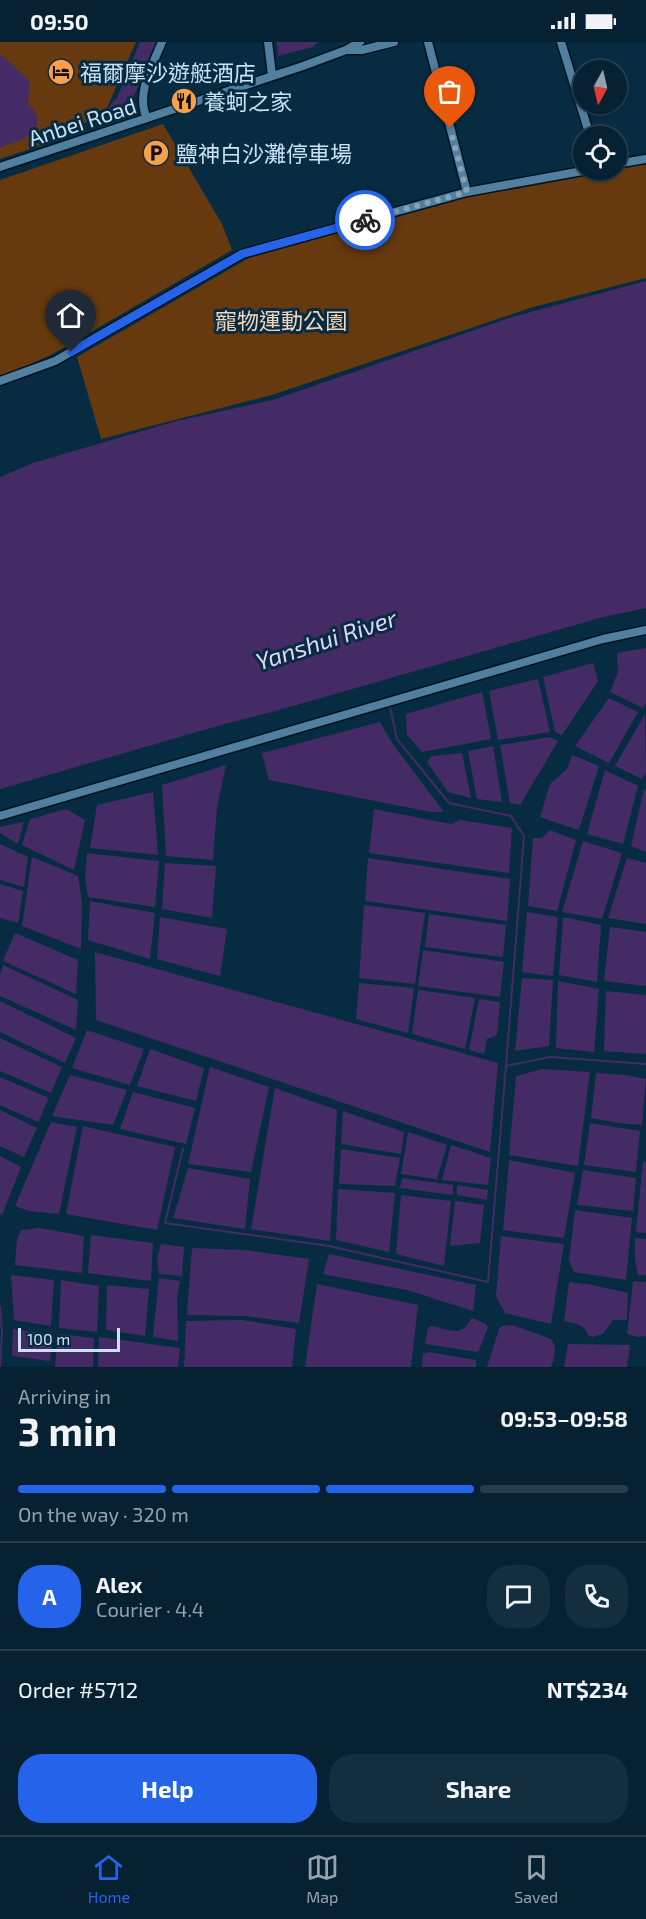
<!DOCTYPE html>
<html lang="en">
<head>
<meta charset="utf-8">
<style>
  body { margin:0; font-family:"Exo 2","Noto Sans TC",sans-serif; background:#132e3e; color:#f1f3f6; height:100vh; display:flex; flex-direction:column; font-size:22px; white-space:nowrap }
  * { box-sizing:border-box; margin:0 }
  p { font-size:20px; color:#97a3ac }
  .icon { flex:none; width:33px; height:33px; fill:none; stroke:currentColor; stroke-width:2; stroke-linecap:round; stroke-linejoin:round }
  .map { position:relative; height:1325px; overflow:hidden }
  .panel { display:flex; flex-direction:column; background:#052132; flex:1 }
  .panel>* { flex:none }
  .needle { width:39px; rotate:188deg }
  .fabs { position:absolute; left:573px; top:18px; display:grid; gap:12px }
  .fabs a { display:grid; place-items:center; width:54px; height:54px; border-radius:50%; background:#052132; box-shadow:0 2px 4px #0004,0 0 0 2px #263e4d; font-size:30px }
  .scale { position:absolute; left:18px; bottom:15px; width:102px; box-sizing:border-box; padding-left:6px; border:3px solid #cae2f4; border-top:0; font-size:16px; line-height:21px; white-space:nowrap; color:#cae2f4; -webkit-text-stroke:4px #072c42; paint-order:stroke }
  .pin { position:absolute; display:grid; place-items:center; width:51px; height:51px; color:#fff; margin:-62px -26px; border-radius:50% 50% 50% 0; rotate:-45deg; box-shadow:0 0 6px #0007 }
  .pin .icon { rotate:45deg }
  .courier { position:absolute; display:grid; place-items:center; width:60px; height:60px; margin:-30px; border:4px solid #2563eb; border-radius:50%; background:#fff; color:#222; box-shadow:0 2px 8px #0007 }
  .headline em { font-style:normal; font-weight:700 }
  .headline div { display:flex; flex-direction:column-reverse }
  .headline { display:flex; align-items:center; justify-content:space-between; height:102px; padding:0 18px }
  h1 { font-size:39px; font-weight:700; line-height:45px }
  .bar { display:grid; grid-template-columns:repeat(4,1fr); gap:9px 6px; align-content:center; height:72px; padding:0 18px }
  .bar i { height:8px; border-radius:4px; background:#263e4d }
  .bar .selected { background:#2563eb }
  .bar p { grid-column:span 4 }
  .line { display:flex; align-items:center; gap:15px; padding:0 18px; border-top:2px solid #263e4d }
  .line div { flex:1 }
  .round { display:grid; place-items:center; flex:none; width:63px; height:63px; border-radius:24px; background:#132e3e }
  .action { display:flex; gap:12px; margin-top:auto; padding:12px 18px }
  .action a { flex:1; height:69px; border-radius:24px; background:#2563eb; color:#fff; font-size:24px; font-weight:700; line-height:69px; text-align:center }
  .action a+a { background:#132e3e; color:#f1f3f6 }
  .status { display:flex; justify-content:space-between; align-items:center; height:42px; padding:0 30px; background:#052132; direction:ltr }
  .status svg { height:16px; fill:currentColor }
  .tab-bar { display:flex; justify-content:space-around; align-items:center; height:84px; border-top:2px solid #263e4d; background:#052132; font-size:16px; color:#97a3ac }
  .tab-bar a { display:grid; justify-items:center; gap:3px }
  .tab-bar .selected { color:#2563eb }
  .map>svg:first-child { display:block }
  .green { fill:#663a0e }
  .water { fill:#442b66 }
  .lines { fill:none; stroke-linecap:round; stroke-linejoin:round }
  .stream { stroke:#442b66; stroke-width:2 }
  .minor-casing { stroke:#001323; stroke-width:11 }
  .minor { stroke:#507fa0; stroke-width:8 }
  .done { stroke:#86a2b6; stroke-width:6; stroke-dasharray:0 10.8 }
  .route { stroke:#2563eb; stroke-width:8 }
  .labels { text-anchor:middle; dominant-baseline:central; stroke-width:6; stroke-linejoin:round; paint-order:stroke }
  .poi-label { font-size:22px; fill:#cae2f4; stroke:#072c42; text-anchor:start }
  .street-label { font-size:22px; fill:#cae2f4; stroke:#072c42 }
  .park-label { font-size:22px; fill:#f7d5ba; stroke:#072c42 }
  .water-label { font-size:24px; font-style:italic; fill:#e1d4f9; stroke:#072c42 }
</style>
</head>
<body>
<div class="status"><b>09:50</b><svg viewBox="0 0 49 12"><path d="M0 12V9h3v3zM5 12V6h3v6zM10 12V3h3v9zM15 12V0h3v12zM26 1h20v11H26zM47 4h2v5h-2z"/></svg></div>
<div class="map">
<svg width="646" height="1325" viewBox="0 0 646 1325">
  <rect width="100%" height="100%" fill="#072c42"/>
  <path class="green" d="M0,0H136L102,77L71,84L72,93L0,117Z
    M163,82L222,182L232,208L51,313L0,335V138Z
    M646,122V236L533,265L275,352L101,397L77,315L249,216L468,154Z"/>
  <path class="water" d="M140,0H157L130,63L104,70L117,56Z
    M277,0H318L313,5L278,14Z
    M0,12L30,39L28,64L34,67C47,94 19,98 0,106Z
    M646,239V566L603,575L279,668L221,683L0,747V435L33,421L173,380L276,357L512,275Z
    M646,606V661L643,666L610,650L618,630L617,611Z
    M593,621L598,639L562,693L555,690L543,635Z
    M538,637L550,690L498,698L489,649Z
    M482,650L491,697L422,710L407,693L406,672Z
    M609,656L638,670L609,721L575,704Z
    M645,672L646,731L642,737L615,724Z
    M380,680L392,701L444,770H431L269,738L262,711Z
    M550,695L558,699L520,763L510,761L500,703Z
    M493,704L502,760L477,757L468,709Z
    M462,711L471,756L448,750L427,720L432,714Z
    M572,713L599,724L579,788L540,775L550,742L567,727Z
    M226,723L217,765L213,818L166,814L162,743Z
    M605,728L638,744L623,802L587,792Z
    M644,747L646,748V810L631,804Z
    M153,750L158,813L90,806L97,763Z
    M66,767L85,778L74,828L22,803L30,777Z
    M374,767L451,782L460,778L512,786L509,831L369,811Z
    M24,780L18,802L0,791V785Z
    M550,788L576,798L557,869L528,864L533,796H542Z
    M583,799L622,811L602,877L562,870Z
    M0,802L28,815L24,845L0,838Z
    M87,811L159,819L155,865L88,855L85,836Z
    M32,815L78,834L82,861L81,907L22,884Z
    M368,816L510,837L507,879L365,859Z
    M627,816L646,821V882L608,876Z
    M165,821L216,824L212,876L162,867Z
    M0,842L23,849L18,881L0,876Z
    M90,859L155,871L150,917L88,898Z
    M364,863L425,871L415,942L359,936Z
    M527,870L558,875L553,934L522,930Z
    M429,872L506,883L503,915L425,905Z
    M160,875L227,887L220,934L157,917Z
    M563,875L601,883L597,940L559,933Z
    M610,885L646,890V944L604,939Z
    M15,891L78,918L76,952L3,919Z
    M423,908L504,920L500,955L418,944Z
    M95,910L498,1021L490,1110L96,978Z
    M3,923L78,958L76,988L0,954V933Z
    M522,936L553,938L549,1004L515,1009Z
    M558,939L599,947L594,1010L556,1006Z
    M359,941L414,946L408,991L356,977Z
    M418,948L475,956L465,1007L412,992Z
    M606,949L646,953V1012L604,1009Z
    M479,957L500,960L497,993L487,997L484,1012L469,1008Z
    M0,959L76,996L65,1021L0,990Z
    M87,988L144,1007L130,1043L72,1026Z
    M0,996L62,1025L51,1051L0,1029Z
    M150,1007L204,1026L196,1059L137,1044Z
    M210,1025L269,1045L251,1130L188,1122Z
    M542,1027L590,1030L578,1124L509,1113L516,1034Z
    M596,1031L626,1033L646,1037L642,1083L618,1081L591,1076Z
    M70,1033L127,1048L113,1083L52,1074Z
    M0,1035L49,1056L38,1080L0,1063Z
    M275,1046L337,1068L330,1199L251,1187Z
    M133,1050L195,1066L186,1102L120,1087Z
    M0,1068L37,1086L24,1115L0,1104Z
    M343,1069L404,1090L401,1112L341,1102Z
    M51,1080L77,1085L59,1172L29,1169L15,1164Z
    M590,1081L640,1089L636,1130L584,1123Z
    M83,1084L175,1105L157,1188L66,1172Z
    M408,1090L447,1103L437,1137L401,1132Z
    M451,1103L491,1116L488,1143L442,1138Z
    M341,1107L400,1116L395,1144L339,1142Z
    M0,1114L21,1125L2,1173L0,1172Z
    M509,1118L575,1131L564,1196L503,1188Z
    M643,1119L646,1120V1191L636,1190Z
    M188,1126L250,1137L245,1187L173,1176Z
    M583,1128L636,1136L633,1169L577,1163Z
    M402,1136L453,1143V1153L400,1146Z
    M457,1143L488,1148L487,1158L457,1153Z
    M338,1147L395,1151L389,1210L336,1198Z
    M401,1153L451,1159L444,1224L396,1212Z
    M455,1159L484,1163L480,1201L450,1204Z
    M575,1168L632,1176L626,1238L574,1230L569,1218Z
    M40,1186L84,1194L82,1231L15,1223L17,1197L21,1188Z
    M91,1193L153,1201L151,1239L88,1231Z
    M501,1194L564,1202L551,1282L505,1271L496,1254Z
    M635,1196L646,1197V1233H638L635,1218Z
    M161,1202L184,1205L182,1234L159,1232L157,1217Z
    M192,1206L245,1208L309,1217L299,1281L244,1274L187,1273Z
    M329,1212L476,1243L473,1269L407,1248L323,1232Z
    M11,1233L54,1238L51,1284L14,1278Z
    M159,1236L180,1239L177,1256L178,1299L153,1295Z
    M61,1238L99,1244L97,1290L59,1286Z
    M633,1239L646,1240V1294L637,1295L627,1292Z
    M569,1240L593,1243L628,1251L627,1278H613L603,1292L592,1295L588,1293C584,1281 575,1282 564,1279Z
    M317,1242L418,1263L411,1325H305Z
    M107,1243L149,1247L145,1294L106,1288Z
    M472,1276L486,1282L488,1285L479,1308L477,1310L425,1302L428,1286L431,1284C440,1285 457,1294 465,1285C468,1282 469,1279 472,1276Z
    M242,1278L296,1287L292,1325H184L186,1279Z
    M512,1283L551,1297C558,1305 554,1316 551,1325H487L499,1287L502,1284Z
    M13,1287L53,1293L50,1319L12,1314Z
    M58,1292L94,1296L93,1325H55Z
    M99,1295L180,1306L178,1325H98Z
    M568,1302L630,1303L627,1325H564Z
    M429,1310L476,1318V1325H422L423,1312Z"/>
  <g class="lines">
    <path class="stream" d="M390,665L397,697L449,761L511,774L524,794L506,1024
      M183,1107L165,1181L329,1204L488,1240L506,1024L550,1015L646,1022
      M0,1265L2,1292L0,1325"/>
    <g class="minor-casing">
      <path id="minor" d="M268,0L272,33
        M428,0L467,150
        M561,0L590,94
        M346,8H362L394,0
        M147,76C135,53 153,22 162,0
        M616,122L646,117
        M0,125L303,24L346,8L360,0
        M0,339L55,319L242,212L467,150L588,128
        M0,774L603,597L646,588"/>
    </g>
    <use href="#minor" class="minor"/>
  </g>
  <g class="lines">
    <path class="done" d="M365,178L467,150L450,86"/>
    <path class="route" d="M71,310L242,212L365,178"/>
  </g>
  <defs>
    <g id="hotel-disc" transform="scale(1.35)"><circle r="9.5" fill="#f9a04d" stroke="#072c42"/><path d="M-6-4.5h1.5V1H6V5H4.5V3h-9V5H-6ZM-4 0a1.8 1.8 0 1 1 3.6 0ZM.5 0V-2.5h3Q6-2.5 6 0Z" fill="#111"/></g>
    <g id="restaurant-disc" transform="scale(1.35)"><circle r="9.5" fill="#f9a04d" stroke="#072c42"/><path d="M-5-6h1v4h1v-4h1v4h1v-4h1v5L-1.5 .5V6h-2V.5L-5-1ZM5-6V6H3V1.5H1.5Q1.5-4 5-6Z" fill="#111"/></g>
    <g id="parking-disc" transform="scale(1.35)"><circle r="9.5" fill="#f9a04d" stroke="#072c42"/><path d="M-3.5-5.5H1a3.5 3.5 0 0 1 0 7H-1V5.5H-3.5ZM-1-3.4V-.6H.8a1.4 1.4 0 0 0 0-2.8Z" fill="#111"/></g>
  </defs>
  <g fill-rule="evenodd">
    <use href="#hotel-disc" x="61" y="30"/>
    <use href="#restaurant-disc" x="184" y="59"/>
    <use href="#parking-disc" x="156" y="111"/>
  </g>
  <g class="labels">
    <g class="poi-label">
      <text x="80" y="30">福爾摩沙遊艇酒店</text>
      <text x="204" y="59">養蚵之家</text>
      <text x="176" y="111">鹽神白沙灘停車場</text>
    </g>
    <g class="street-label">
      <text transform="translate(82 79) rotate(-18)">Anbei Road</text>
    </g>
    <g class="park-label">
      <text x="281" y="278">寵物運動公園</text>
    </g>
    <g class="water-label">
      <text transform="translate(326 597) rotate(-18)">Yanshui River</text>
    </g>
  </g>
</svg>
<div class="fabs">
<a><svg class="needle" viewBox="-14 -14 28 28"><path d="M0-13l5 13h-10z" fill="#e53935"/><path d="M0 13l5-13h-10z" fill="#97a3ac"/></svg></a>
<a><svg class="icon" aria-label="locate" viewBox="0 0 24 24"><circle cx="12" cy="12" r="6"/><path d="M12 2v4M12 18v4M2 12h4M18 12h4"/></svg></a>
</div>
<div class="scale">100 m</div>
<div class="pin" style="left:450px;top:86px;background:#ea580c"><svg class="icon" aria-label="bag" viewBox="0 0 24 24"><path d="M5 8h14l-1 12H6zM9 8a3 3 0 0 1 6 0"/></svg></div>
<div class="pin" style="left:71px;top:310px;background:#1f2937"><svg class="icon" aria-label="home" viewBox="0 0 24 24"><path d="M3 11l9-7 9 7M6 9v11h12V9"/></svg></div>
<div class="courier" style="left:365px;top:178px"><svg class="icon" aria-label="bike" viewBox="0 0 24 24"><circle cx="6" cy="16" r="4"/><circle cx="18" cy="16" r="4"/><path d="M6 16l4-8h5l3 8M10 8l3 8H6M13 5h3"/></svg></div>
</div>
<section class="panel">
<div class="headline"><div><h1>3 min</h1><p>Arriving in</p></div><em>09:53–09:58</em></div>
<div class="bar"><i class="selected"></i><i class="selected"></i><i class="selected"></i><i></i><p>On the way · 320 m</p></div>
<div class="line" style="height:108px"><b class="round" style="background:#2563eb;color:#fff">A</b><div><b>Alex</b><p>Courier · 4.4</p></div><a class="round"><svg class="icon" aria-label="chat" viewBox="0 0 24 24"><path d="M4 5h16v11H9l-5 4z"/></svg></a><a class="round"><svg class="icon" aria-label="phone" viewBox="0 0 24 24"><path d="M5 4h4l2 5-3 2q2 4 5 5l2-3 5 2v4C11 20 4 13 5 4z"/></svg></a></div>
<div class="line" style="height:78px"><div>Order #5712</div><b>NT$234</b></div>
<div class="action"><a>Help</a><a>Share</a></div>
</section>
<nav class="tab-bar">
<a class="selected"><svg class="icon" aria-label="home" viewBox="0 0 24 24"><path d="M3 11l9-7 9 7M6 9v11h12V9"/></svg>Home</a>
<a><svg class="icon" aria-label="map" viewBox="0 0 24 24"><path d="M3 6l6-2 6 2 6-2v14l-6 2-6-2-6 2zM9 4v14M15 6v14"/></svg>Map</a>
<a><svg class="icon" aria-label="saved" viewBox="0 0 24 24"><path d="M7 4h10v16l-5-4-5 4z"/></svg>Saved</a>
</nav>
</body>
</html>
